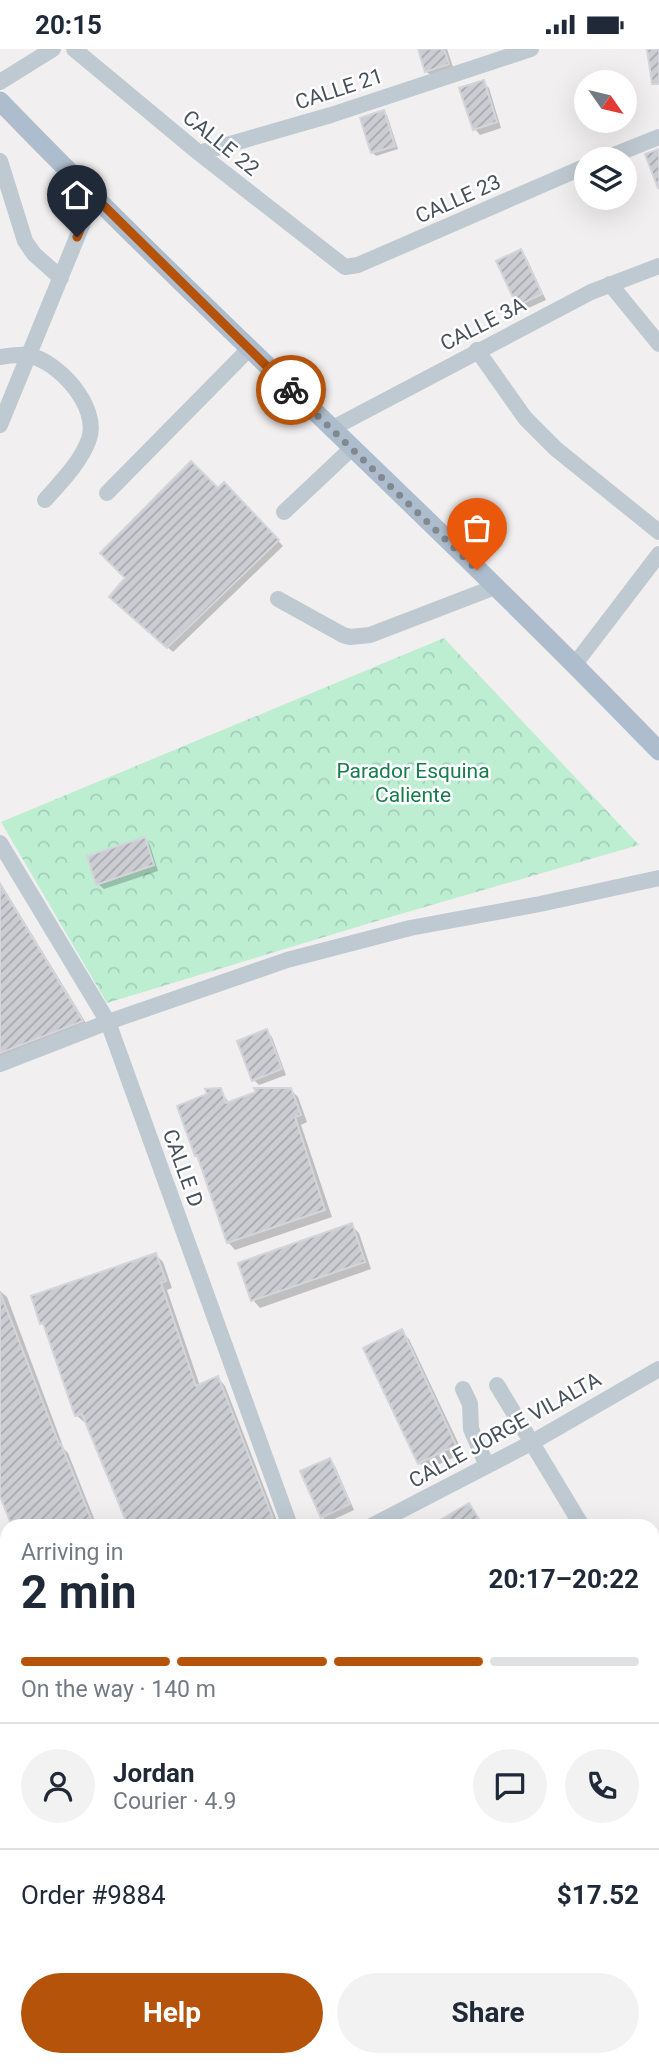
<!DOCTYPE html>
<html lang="en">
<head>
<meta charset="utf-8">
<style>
  body { margin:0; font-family:Roboto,sans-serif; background:#f2f2f3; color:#1f2937; height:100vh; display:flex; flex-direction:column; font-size:26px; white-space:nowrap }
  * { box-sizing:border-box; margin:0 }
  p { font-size:23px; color:#747a83 }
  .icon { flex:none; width:38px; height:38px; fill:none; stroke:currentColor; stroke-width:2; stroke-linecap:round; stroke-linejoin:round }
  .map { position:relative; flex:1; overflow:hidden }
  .drawer { position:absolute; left:0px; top:1470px; width:660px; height:548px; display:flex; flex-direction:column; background:#fff; border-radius:21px 21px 0 0; box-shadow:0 7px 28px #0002 }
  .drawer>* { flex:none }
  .needle { width:46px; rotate:124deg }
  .controls { position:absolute; left:574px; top:21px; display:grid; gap:14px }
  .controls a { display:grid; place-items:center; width:63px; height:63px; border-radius:50%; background:#fff; box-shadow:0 7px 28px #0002; font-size:35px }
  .pin { position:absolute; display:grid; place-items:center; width:60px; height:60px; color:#fff; margin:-72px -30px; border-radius:50% 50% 50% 0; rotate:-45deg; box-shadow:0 0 7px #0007 }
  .pin .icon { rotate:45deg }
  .courier { position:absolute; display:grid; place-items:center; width:70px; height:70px; margin:-35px; border:5px solid #b45309; border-radius:50%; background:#fff; color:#222; box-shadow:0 2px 9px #0007 }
  .headline em { font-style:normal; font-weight:700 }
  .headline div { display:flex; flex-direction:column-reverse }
  .headline { display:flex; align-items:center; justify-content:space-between; height:119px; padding:0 21px }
  h1 { font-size:46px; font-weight:700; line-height:52px }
  .bar { display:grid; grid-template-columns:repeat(4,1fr); gap:10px 7px; align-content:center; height:84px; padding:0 21px }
  .bar i { height:9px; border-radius:5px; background:#e0e1e3 }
  .bar .selected { background:#b45309 }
  .bar p { grid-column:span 4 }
  .line { display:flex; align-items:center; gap:18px; padding:0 21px; border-top:2px solid #e0e1e3 }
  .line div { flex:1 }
  .round { display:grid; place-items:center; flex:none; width:74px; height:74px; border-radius:37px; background:#f2f2f3 }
  .action { display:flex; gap:14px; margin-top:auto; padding:14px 21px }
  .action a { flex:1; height:80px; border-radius:42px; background:#b45309; color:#fff; font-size:28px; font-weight:700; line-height:80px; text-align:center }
  .action a+a { background:#f2f2f3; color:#1f2937 }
  .status { display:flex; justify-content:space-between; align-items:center; height:49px; padding:0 35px; background:#fff; direction:ltr }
  .status svg { height:19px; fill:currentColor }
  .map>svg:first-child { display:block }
  .park { fill:url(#park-crowns) }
  .shadow { fill:#0003 }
  .building { fill:url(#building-hatch); stroke:#d3d5da; stroke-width:2 }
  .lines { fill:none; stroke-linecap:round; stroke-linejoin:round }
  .minor { stroke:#bfc9d1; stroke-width:16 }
  .major { stroke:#aebdcd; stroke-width:19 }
  .done { stroke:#82888f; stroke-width:7; stroke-dasharray:0 12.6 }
  .route { stroke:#b45309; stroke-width:9 }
  .labels { text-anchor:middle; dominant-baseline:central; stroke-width:5; stroke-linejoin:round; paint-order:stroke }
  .street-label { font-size:21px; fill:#47515c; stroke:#fff }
  .park-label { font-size:21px; fill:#187d4d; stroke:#fff }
</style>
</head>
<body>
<div class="status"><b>20:15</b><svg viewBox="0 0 49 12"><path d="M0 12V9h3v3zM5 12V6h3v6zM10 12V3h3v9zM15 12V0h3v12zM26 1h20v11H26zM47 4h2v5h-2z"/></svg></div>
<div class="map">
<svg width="659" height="2017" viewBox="0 0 659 2017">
  <defs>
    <pattern id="park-crowns" width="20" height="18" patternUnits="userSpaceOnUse" patternTransform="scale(1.75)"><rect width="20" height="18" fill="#bdeed2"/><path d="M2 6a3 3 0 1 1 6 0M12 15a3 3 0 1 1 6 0" fill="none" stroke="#a4ceb7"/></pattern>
    <pattern id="building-hatch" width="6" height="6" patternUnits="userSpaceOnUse" patternTransform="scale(1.75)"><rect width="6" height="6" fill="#cbcdd3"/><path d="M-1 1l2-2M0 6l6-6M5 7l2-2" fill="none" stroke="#a7a9ae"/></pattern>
  </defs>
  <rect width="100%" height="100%" fill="#f1efef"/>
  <path class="park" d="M444,589L639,796L380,871L107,954L1,773Z"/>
  <path class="shadow" d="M419,0H447L454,21L432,28L426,22Z
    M483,33L489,39L501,79L480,86L475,80Z
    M383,63L387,66L398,100L376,107L373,104L362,70Z
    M521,202L526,208L546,251L524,261L519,256Z
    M224,436L283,497L173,603L116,553Z
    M144,790L150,796L158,822L104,840L98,835Z
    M0,833L89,979L0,1012Z
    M267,982L272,988L286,1026L259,1036L254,1031Z
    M290,1040L298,1048L307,1073L301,1076L332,1168L235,1201L228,1193L200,1109L197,1106L220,1041L230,1055Z
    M351,1176L359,1184L371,1220L260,1259L253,1251L240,1215Z
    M156,1206L163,1213L172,1239L167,1241L200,1337L218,1329L225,1337L279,1477H130L87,1372L84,1373L76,1366L46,1278L42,1274Z
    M0,1242L7,1248L64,1400L68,1404L97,1477H14L0,1442Z
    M401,1283L409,1290L463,1404L427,1421L419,1414Z
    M329,1411L335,1417L354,1461L328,1473L322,1468Z
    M469,1456L484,1477H433Z
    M659,1501V1544L653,1533V1505Z
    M7,1687V1870L0,1874V1694Z
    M653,1971L659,1982V2007L653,1997Z
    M58,2011H79L71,2017H64Z
    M454,2011H453H493L489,2017H465Z
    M547,2011H574L578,2015L539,2017Z"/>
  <path class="building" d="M418,0H444L449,15L425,23Z
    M647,0H659V35H652Z
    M484,31L497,73L473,81L459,39Z
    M384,61L395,97L371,104L360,69Z
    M659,100V138L658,139L645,105Z
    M521,200L542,245L517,257L496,212Z
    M191,412L218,439L224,433L279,491L167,599L109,548L125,529L100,504Z
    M145,788L154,816L96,836L87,807Z
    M0,835L83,972L0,1004Z
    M267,980L282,1020L252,1032L237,992Z
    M221,1039L226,1054L256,1043L254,1039H291L301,1066L295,1068L325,1161L227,1194L197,1106L195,1107L177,1057L207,1045L205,1040Z
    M352,1174L365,1213L251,1252L238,1214Z
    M156,1204L166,1232L161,1234L196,1337L218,1327L276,1477H128L82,1365L75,1367L43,1274L40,1275L31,1247Z
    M0,1243L59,1395H61L94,1477H12L0,1447Z
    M402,1280L456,1396L418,1415L363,1299Z
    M330,1409L350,1455L321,1469L300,1422Z
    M469,1454L483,1477H430Z"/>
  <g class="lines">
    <path class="minor" d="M74,0L199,104L345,218L358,216L586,117
      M0,33L53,0
      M199,104L331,66L531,0
      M604,110L659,88
      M0,112L25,192L34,205L61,229
      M610,235L659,295
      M477,301L525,369L556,400L659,483
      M0,308C8,307 19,305 27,306C58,311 100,358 89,390C81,413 61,433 45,451
      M0,376L94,147
      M331,380L591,243L659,217
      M107,444L249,300
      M284,463L351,400
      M278,550L343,586L350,588L370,586L495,538
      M575,615L659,505
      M0,794L108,973L290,1477
      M0,1015L108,973L287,911L410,879L540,855L659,829
      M497,1336L582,1477
      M463,1340L470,1355L471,1380L487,1417
      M371,1477L531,1394L659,1320
      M653,1590L659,1600
      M0,1607L7,1623
      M0,1676L7,1672
      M653,1685L657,1709
      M653,1742L659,1751
      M653,1815L659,1810
      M653,1897L659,1905
      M333,2011L362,2017
      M160,2017L179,2011
      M514,2017L523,2011"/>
    <path class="major" d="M0,52C215,274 445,480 659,702"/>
  </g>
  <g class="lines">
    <path class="done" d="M291,341L477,521"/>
    <path class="route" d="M77,188L94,147L291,341"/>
  </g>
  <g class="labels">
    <g class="street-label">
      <text transform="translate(339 40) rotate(-18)">CALLE 21</text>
      <text transform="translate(221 94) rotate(39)">CALLE 22</text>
      <text transform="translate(458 150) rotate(-24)">CALLE 23</text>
      <text transform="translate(483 275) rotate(-27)">CALLE 3A</text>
      <text transform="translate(183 1119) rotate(70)">CALLE D</text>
      <text transform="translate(505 1381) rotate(-29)">CALLE JORGE VILALTA</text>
    </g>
    <g class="park-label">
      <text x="413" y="722">Parador Esquina<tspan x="413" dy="24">Caliente</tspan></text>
    </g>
  </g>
</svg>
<div class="controls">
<a><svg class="needle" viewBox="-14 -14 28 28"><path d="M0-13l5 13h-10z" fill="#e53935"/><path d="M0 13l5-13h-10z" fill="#747a83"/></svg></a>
<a><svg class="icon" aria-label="layers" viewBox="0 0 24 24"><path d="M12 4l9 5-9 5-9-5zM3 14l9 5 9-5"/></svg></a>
</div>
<div class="pin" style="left:477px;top:521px;background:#ea580c"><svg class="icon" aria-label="bag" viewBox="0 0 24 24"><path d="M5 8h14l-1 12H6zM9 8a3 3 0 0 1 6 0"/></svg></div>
<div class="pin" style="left:77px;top:188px;background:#1f2937"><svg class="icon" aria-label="home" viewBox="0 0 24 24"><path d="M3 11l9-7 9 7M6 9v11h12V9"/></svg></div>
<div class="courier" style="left:291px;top:341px"><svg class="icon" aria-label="bike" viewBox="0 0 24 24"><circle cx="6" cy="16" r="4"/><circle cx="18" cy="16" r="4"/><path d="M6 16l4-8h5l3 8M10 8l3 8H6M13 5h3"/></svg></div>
<section class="drawer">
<div class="headline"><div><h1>2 min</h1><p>Arriving in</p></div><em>20:17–20:22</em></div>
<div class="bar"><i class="selected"></i><i class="selected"></i><i class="selected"></i><i></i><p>On the way · 140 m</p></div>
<div class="line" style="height:126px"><a class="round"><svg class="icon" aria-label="person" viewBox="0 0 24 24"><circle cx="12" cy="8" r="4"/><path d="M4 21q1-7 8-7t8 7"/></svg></a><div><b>Jordan</b><p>Courier · 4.9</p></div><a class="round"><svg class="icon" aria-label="chat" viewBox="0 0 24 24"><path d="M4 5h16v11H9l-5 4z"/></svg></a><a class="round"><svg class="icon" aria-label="phone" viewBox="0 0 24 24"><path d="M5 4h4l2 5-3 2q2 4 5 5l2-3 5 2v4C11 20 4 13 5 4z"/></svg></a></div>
<div class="line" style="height:91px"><div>Order #9884</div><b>$17.52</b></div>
<div class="action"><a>Help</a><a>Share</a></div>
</section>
</div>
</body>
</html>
